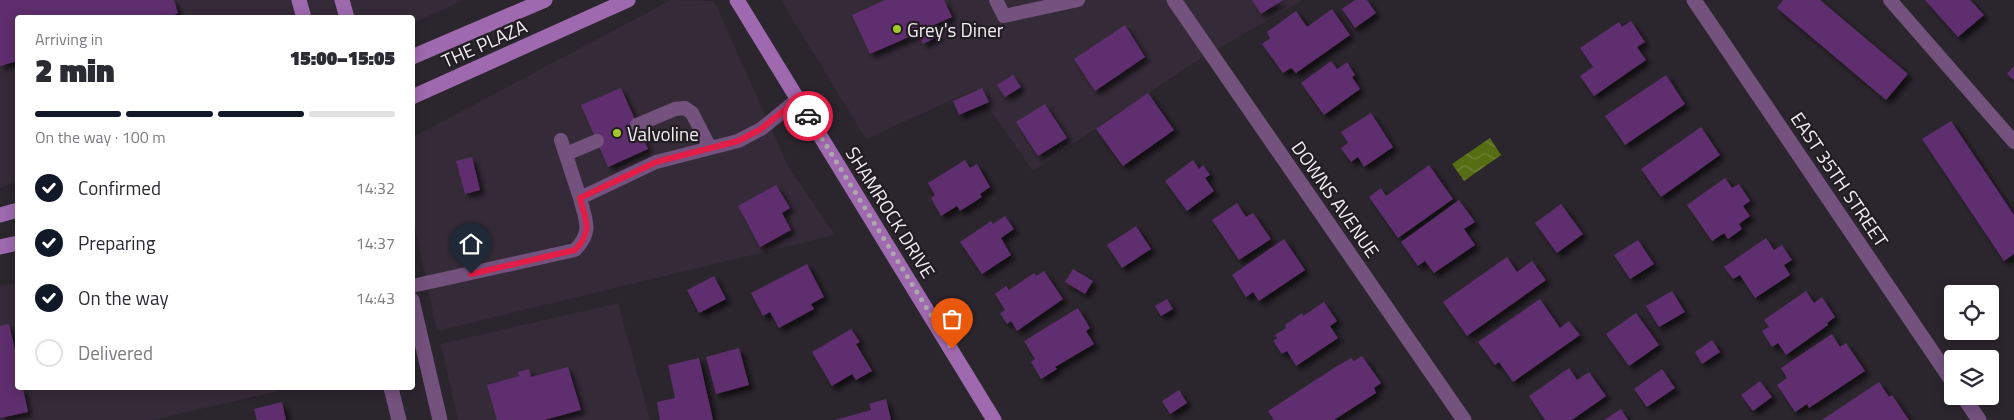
<!DOCTYPE html>
<html lang="en">
<head>
<meta charset="utf-8">
<style>
  body { margin:0; font-family:"Titillium Web",sans-serif; background:#f2f2f3; color:#2b2b33; height:100vh; display:flex; flex-direction:column; font-size:19px; white-space:nowrap }
  * { box-sizing:border-box; margin:0 }
  p { font-size:16px; color:#7c7c81 }
  .icon { flex:none; width:28px; height:28px; fill:none; stroke:currentColor; stroke-width:2; stroke-linecap:round; stroke-linejoin:round }
  .map { position:relative; flex:1; overflow:hidden }
  .panel { position:absolute; left:15px; top:15px; width:400px; height:375px; display:flex; flex-direction:column; background:#fff; border-radius:5px; box-shadow:0 2px 12px #0003 }
  .panel>* { flex:none }
  .fabs { position:absolute; left:1944px; top:285px; display:grid; gap:10px }
  .fabs a { display:grid; place-items:center; width:55px; height:55px; border-radius:5px; background:#fff; box-shadow:0 2px 12px #0003; font-size:25px }
  .pin { position:absolute; display:grid; place-items:center; width:42px; height:42px; color:#fff; margin:-51px -21px; border-radius:50% 50% 50% 0; rotate:-45deg; box-shadow:0 0 5px #0007 }
  .pin .icon { rotate:45deg }
  .courier { position:absolute; display:grid; place-items:center; width:50px; height:50px; margin:-25px; border:4px solid #e11d48; border-radius:50%; background:#fff; color:#222; box-shadow:0 1px 6px #0007 }
  .summary em { font-style:normal; font-weight:800 }
  .summary div { display:flex; flex-direction:column-reverse }
  .summary { display:flex; align-items:center; justify-content:space-between; height:85px; padding:0 20px }
  h1 { font-size:32px; font-weight:800; line-height:38px }
  .bar { display:grid; grid-template-columns:repeat(4,1fr); gap:8px 5px; align-content:center; height:60px; padding:0 20px }
  .bar i { height:6px; border-radius:4px; background:#e1e1e2 }
  .bar .selected { background:#111827 }
  .bar p { grid-column:span 4 }
  ol { padding:0 20px; list-style:none }
  li { display:flex; align-items:center; gap:15px; height:55px }
  li p { margin-inline-start:auto }
  li .icon { padding:5px; border-radius:50%; background:#111827; color:#fff; stroke-width:4 }
  li:last-child { color:#7c7c81 }
  li i { width:28px; height:28px; border:2px solid #e1e1e2; border-radius:50% }
  .map>svg:first-child { display:block }
  .built { fill:#352b38 }
  .water { fill:url(#water-waves) }
  .building { fill:#5f2f6e; filter:url(#shadow) }
  .lines { fill:none; stroke-linecap:round; stroke-linejoin:round }
  .lane { stroke:#73527e; stroke-width:14 }
  .street { stroke:#73527e; stroke-width:15 }
  .secondary { stroke:#9e69ae; stroke-width:15 }
  .done { stroke:#aca8ae; stroke-width:5; stroke-dasharray:0 9 }
  .route { stroke:#e11d48; stroke-width:6 }
  .poi-dot { fill:#a2c929; stroke:#221c23; stroke-width:2 }
  .labels { text-anchor:middle; dominant-baseline:central; stroke-width:4.5; stroke-linejoin:round; paint-order:stroke }
  .poi-label { font-size:19px; fill:#f2eef3; stroke:#221c23; text-anchor:start }
  .street-label { font-size:19px; fill:#f2eef3; stroke:#221c23 }
</style>
</head>
<body>
<div class="map">
<svg width="2014" height="420" viewBox="0 0 2014 420">
  <defs>
    <pattern id="water-waves" width="16" height="10" patternUnits="userSpaceOnUse" patternTransform="scale(1.25)"><rect width="16" height="10" fill="#566d14"/><path d="M0 5q4-4 8 0t8 0" fill="none" stroke="#6f8237"/></pattern>
    <filter id="shadow"><feDropShadow dx="4.5" dy="4.5" stdDeviation="2.5" flood-color="#0009"/></filter>
  </defs>
  <rect width="100%" height="100%" fill="#2b252d"/>
  <path class="built" d="M0,0H464L413,23L412,18H18L17,182L0,188Z
    M671,0L714,1L789,168L835,235L437,331L413,218L412,142L415,136Z
    M781,0H1303L1193,63L1033,171L976,89L866,139Z
    M17,283L18,388H292L152,420H0V286Z
    M618,303L650,420H458L441,344Z"/>
  <path class="water" d="M1490,138L1501,155L1464,181L1452,164Z"/>
  <path class="building" d="M0,0H174L178,13L168,18H18V61L0,66Z
    M885,0H944L952,17L934,25L939,36L923,44L918,33L870,54L852,15Z
    M1252,0H1283L1261,14Z
    M1355,0H1367L1376,13L1355,28L1342,9Z
    M1783,0H1820L1908,74L1886,100L1777,8Z
    M1925,0H1970L1984,15L1958,37Z
    M1332,9L1350,35L1296,73L1291,68L1283,73L1262,44L1270,38L1267,32L1296,11L1307,27Z
    M1631,21L1645,42L1637,47L1646,60L1594,96L1580,76L1593,67L1580,48L1619,22L1622,27Z
    M1125,25L1145,57L1095,91L1074,59Z
    M1331,61L1337,69L1347,62L1355,75L1352,77L1360,89L1324,115L1301,83Z
    M2014,66V80L2007,74Z
    M1013,75L1021,87L1005,97L997,85Z
    M1666,75L1685,104L1625,145L1605,116Z
    M621,88L648,149L608,167L581,105Z
    M982,88L989,102L959,115L953,101Z
    M1148,93L1174,130L1123,166L1096,129Z
    M1045,104L1067,138L1038,156L1016,122Z
    M1371,113L1393,147L1364,167L1358,157L1351,162L1341,148L1348,143L1341,132Z
    M1951,121L2014,215V254L2004,261L1922,139Z
    M1701,127L1720,155L1661,197L1641,169Z
    M472,157L480,190L465,194L456,161Z
    M965,160L970,168L977,164L990,187L980,194L982,197L960,211L957,206L941,216L931,198L935,195L928,183Z
    M1193,160L1199,169L1203,165L1210,175L1205,178L1214,191L1187,211L1165,181Z
    M1429,165L1453,199L1398,238L1369,197L1381,188L1386,196Z
    M1725,178L1732,188L1739,184L1750,201L1743,206L1750,216L1739,224L1742,229L1728,239L1724,233L1712,241L1687,205Z
    M776,185L790,208L782,213L791,230L760,247L738,206Z
    M1459,200L1475,222L1464,229L1475,245L1434,273L1425,261L1418,266L1401,242Z
    M1237,203L1246,217L1253,213L1271,239L1239,260L1212,220Z
    M1561,204L1583,234L1557,253L1535,223Z
    M1005,216L1014,229L1001,238L1011,255L982,274L960,242L991,221L993,224Z
    M1136,226L1151,249L1122,268L1107,245Z
    M1766,238L1774,250L1782,245L1792,260L1784,265L1790,275L1755,298L1740,275L1733,279L1724,267Z
    M1284,239L1305,270L1259,301L1253,292L1246,297L1232,275Z
    M1638,240L1654,264L1630,279L1614,255Z
    M1507,257L1517,272L1532,261L1546,280L1467,336L1443,302Z
    M807,264L824,297L811,304L814,309L779,328L770,312L763,316L751,293Z
    M1073,269L1093,281L1085,294L1065,282Z
    M1044,271L1063,299L1017,331L1011,321L1007,324L1000,313L1005,310L995,294L1006,286L1009,290L1034,273L1036,276Z
    M714,276L726,299L699,313L687,290Z
    M1672,291L1685,312L1659,327L1646,306Z
    M1806,291L1814,303L1822,297L1835,317L1827,323L1828,325L1786,355L1778,343L1772,347L1762,331L1769,327L1764,320Z
    M1167,299L1173,309L1161,316L1155,306Z
    M1540,299L1560,328L1569,321L1580,335L1513,382L1499,362L1495,365L1478,342Z
    M1324,302L1337,321L1330,326L1338,338L1296,366L1287,351L1282,354L1273,341L1277,338L1275,335L1286,328L1285,325L1302,313L1303,316Z
    M1078,308L1090,328L1086,331L1094,344L1055,367L1057,369L1041,379L1031,362L1035,359L1024,341Z
    M1636,313L1659,345L1629,366L1606,334Z
    M9,324L18,362V388H23L28,412L0,418V326Z
    M851,329L860,342L856,344L872,371L856,380L852,374L832,386L812,352Z
    M1832,334L1840,347L1846,343L1865,371L1809,408L1807,404L1795,412L1777,385L1787,378L1781,368Z
    M1712,340L1720,352L1702,364L1695,352Z
    M739,348L749,385L716,394L706,357Z
    M1362,356L1381,383L1374,388L1376,393L1334,420H1274L1268,411L1334,368L1351,358L1354,361Z
    M699,358L713,420H660L657,402L675,398L668,365Z
    M568,367L581,410L544,420H497L487,385L519,376L518,372L529,369L531,377Z
    M1569,368L1577,380L1589,372L1606,396L1572,420H1545L1529,396Z
    M1662,369L1675,388L1647,407L1634,389Z
    M1760,381L1772,397L1753,411L1741,395Z
    M1879,382L1889,397L1892,395L1909,420H1822Z
    M1179,390L1187,403L1170,414L1162,401Z
    M886,399L891,420H835L871,410L869,404Z
    M282,402L286,420H257L254,409Z
    M1621,409L1628,420H1604Z"/>
  <g class="lines">
    <path class="lane" d="M996,0L1004,16L1078,0
      M1890,0L2014,142
      M637,125L675,109L685,108L692,113L710,148
      M561,140L580,198
      M566,154L597,141
      M412,286L575,250C593,231 586,222 580,198L656,162L738,141L761,129L798,99"/>
    <path class="street" d="M1174,0L1464,420
      M1694,0L1952,381
      M412,300L440,420
      M391,388L399,420
      M1963,396L1979,420"/>
    <path class="secondary" d="M299,0L304,18
      M342,0L347,18
      M737,0L994,420
      M412,57L545,0
      M412,97L628,0
      M0,215L18,210
      M0,247L18,243"/>
  </g>
  <g class="lines">
    <path class="done" d="M808,116L952,349"/>
    <path class="route" d="M471,274L575,250C593,231 586,222 580,198L656,162L738,141L761,129L798,99L808,116"/>
  </g>
  <g class="poi-dot">
    <circle cx="897" cy="29" r="5"/>
    <circle cx="617" cy="133" r="5"/>
  </g>
  <g class="labels">
    <g class="poi-label">
      <text x="907" y="29">Grey's Diner</text>
      <text x="627" y="133">Valvoline</text>
    </g>
    <g class="street-label">
      <text transform="translate(484 43) rotate(-24)">THE PLAZA</text>
      <text transform="translate(1840 179) rotate(56)">EAST 35TH STREET</text>
      <text transform="translate(1336 199) rotate(55)">DOWNS AVENUE</text>
      <text transform="translate(891 212) rotate(58)">SHAMROCK DRIVE</text>
    </g>
  </g>
</svg>
<div class="fabs">
<a><svg class="icon" aria-label="locate" viewBox="0 0 24 24"><circle cx="12" cy="12" r="6"/><path d="M12 2v4M12 18v4M2 12h4M18 12h4"/></svg></a>
<a><svg class="icon" aria-label="layers" viewBox="0 0 24 24"><path d="M12 4l9 5-9 5-9-5zM3 14l9 5 9-5"/></svg></a>
</div>
<div class="pin" style="left:952px;top:349px;background:#ea580c"><svg class="icon" aria-label="bag" viewBox="0 0 24 24"><path d="M5 8h14l-1 12H6zM9 8a3 3 0 0 1 6 0"/></svg></div>
<div class="pin" style="left:471px;top:274px;background:#1f2937"><svg class="icon" aria-label="home" viewBox="0 0 24 24"><path d="M3 11l9-7 9 7M6 9v11h12V9"/></svg></div>
<div class="courier" style="left:808px;top:116px"><svg class="icon" aria-label="car" viewBox="0 0 24 24"><path d="M5 17H2v-5l4-1 3-4h7l3 4 3 1v5h-3M9 17h6M6 11h13"/><circle cx="7" cy="17" r="2"/><circle cx="17" cy="17" r="2"/></svg></div>
<section class="panel">
<div class="summary"><div><h1>2 min</h1><p>Arriving in</p></div><em>15:00–15:05</em></div>
<div class="bar"><i class="selected"></i><i class="selected"></i><i class="selected"></i><i></i><p>On the way · 100 m</p></div>
<ol>
<li><svg class="icon" aria-label="check" viewBox="0 0 24 24"><path d="M5 12l5 5 9-10"/></svg>Confirmed<p>14:32</p></li>
<li><svg class="icon" aria-label="check" viewBox="0 0 24 24"><path d="M5 12l5 5 9-10"/></svg>Preparing<p>14:37</p></li>
<li><svg class="icon" aria-label="check" viewBox="0 0 24 24"><path d="M5 12l5 5 9-10"/></svg>On the way<p>14:43</p></li>
<li><i></i>Delivered</li>
</ol>
</section>
</div>
</body>
</html>
